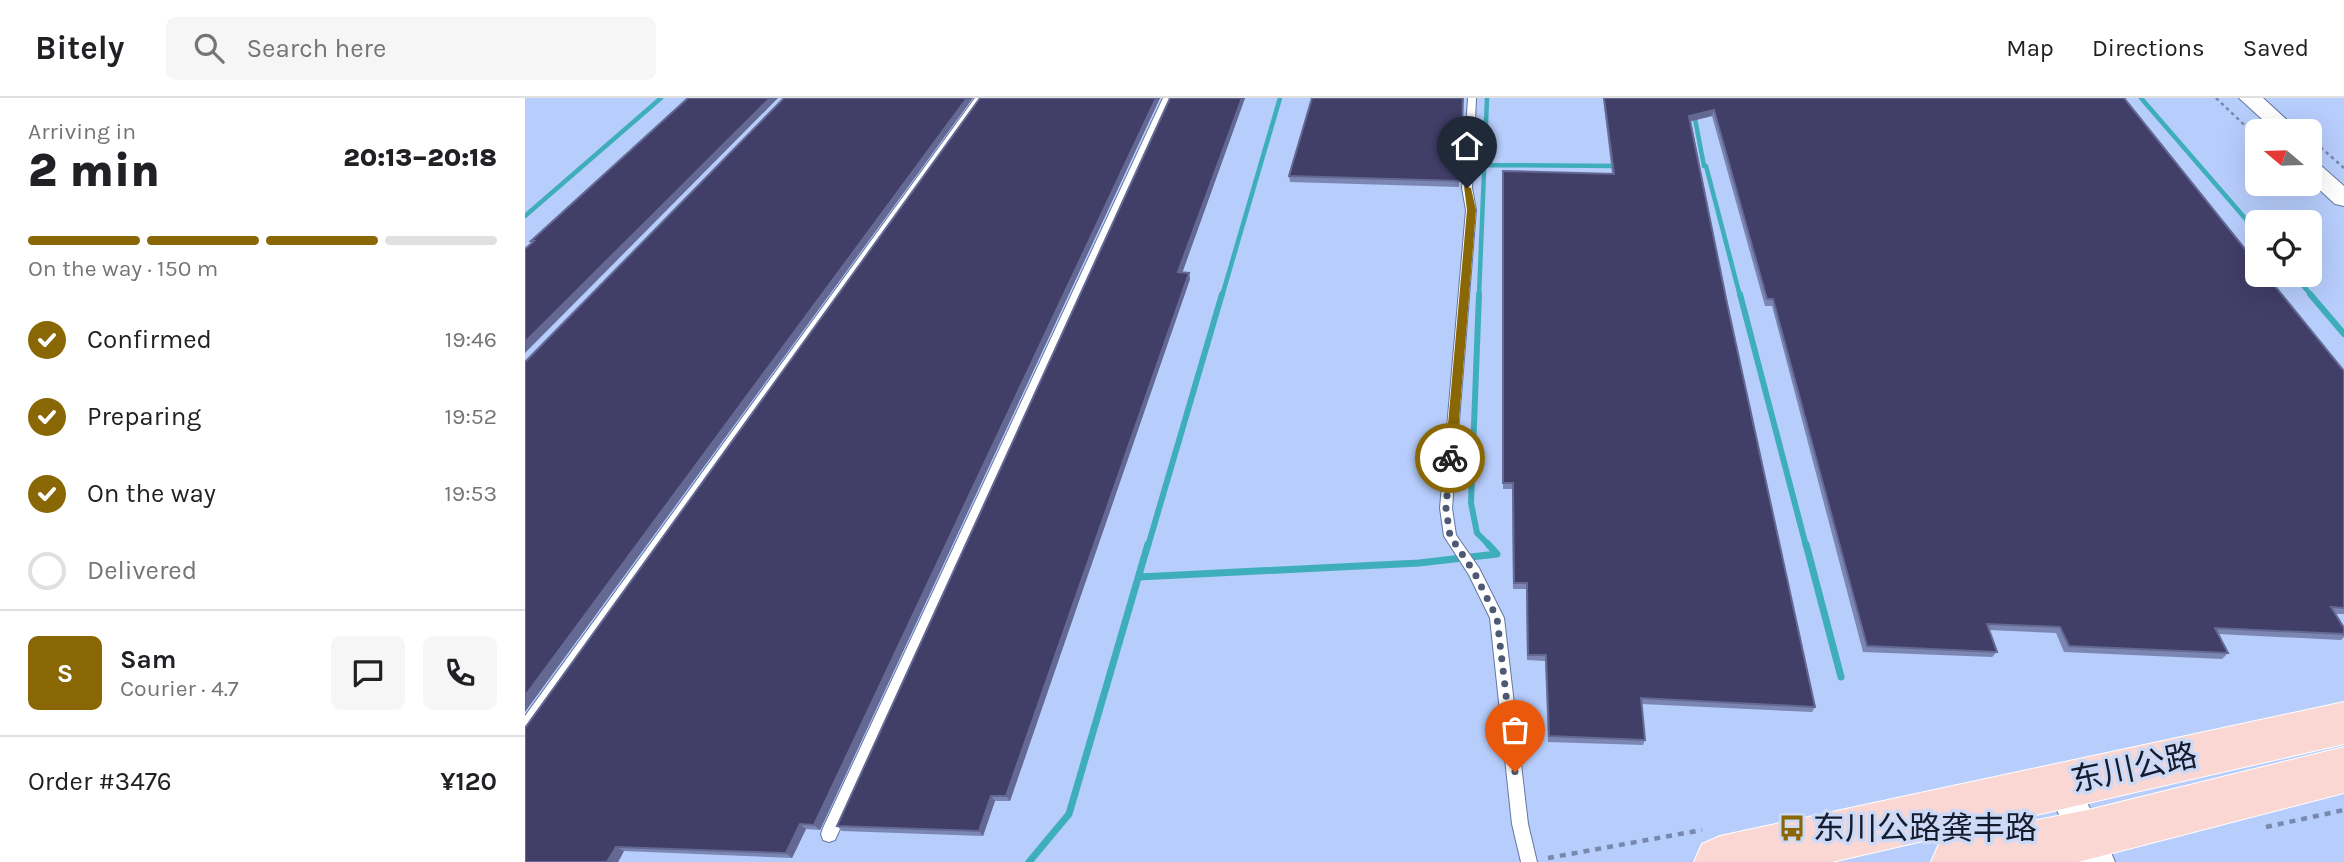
<!DOCTYPE html>
<html lang="en">
<head>
<meta charset="utf-8">
<style>
  body { margin:0; font-family:Karla,"Noto Sans SC",sans-serif; background:#f6f6f6; color:#202124; height:100vh; display:flex; flex-direction:column; font-size:26px; white-space:nowrap }
  * { box-sizing:border-box; margin:0 }
  p { font-size:23px; color:#757577 }
  .icon { flex:none; width:38px; height:38px; fill:none; stroke:currentColor; stroke-width:2; stroke-linecap:round; stroke-linejoin:round }
  .map { position:relative; flex:1; overflow:hidden }
  .panel { display:flex; flex-direction:column; background:#fff; width:525px }
  .panel>* { flex:none }
  .needle { width:46px; rotate:289deg }
  .buttons { position:absolute; left:1720px; top:21px; display:grid; gap:14px }
  .buttons a { display:grid; place-items:center; width:77px; height:77px; border-radius:10px; background:#fff; box-shadow:0 7px 28px #0002; font-size:35px }
  .pin { position:absolute; display:grid; place-items:center; width:60px; height:60px; color:#fff; margin:-72px -30px; border-radius:50% 50% 50% 0; rotate:-45deg; box-shadow:0 0 7px #0007 }
  .pin .icon { rotate:45deg }
  .courier { position:absolute; display:grid; place-items:center; width:70px; height:70px; margin:-35px; border:5px solid #896705; border-radius:50%; background:#fff; color:#222; box-shadow:0 2px 9px #0007 }
  .headline em { font-style:normal; font-weight:800 }
  .headline div { display:flex; flex-direction:column-reverse }
  .headline { display:flex; align-items:center; justify-content:space-between; height:119px; padding:0 28px }
  h1 { font-size:46px; font-weight:800; line-height:52px }
  .bar { display:grid; grid-template-columns:repeat(4,1fr); gap:10px 7px; align-content:center; height:84px; padding:0 28px }
  .bar i { height:9px; border-radius:5px; background:#e0e0e0 }
  .bar .on { background:#896705 }
  .bar p { grid-column:span 4 }
  .line { display:flex; align-items:center; gap:18px; padding:0 28px; border-top:2px solid #e0e0e0 }
  .line div { flex:1 }
  .round { display:grid; place-items:center; flex:none; width:74px; height:74px; border-radius:10px; background:#f6f6f6 }
  ol { padding:0 28px; list-style:none }
  li { display:flex; align-items:center; gap:21px; height:77px }
  li p { margin-inline-start:auto }
  li .icon { padding:7px; border-radius:50%; background:#896705; color:#fff; stroke-width:4 }
  li:last-child { color:#757577 }
  li i { width:38px; height:38px; border:4px solid #e0e0e0; border-radius:50% }
  header { display:flex; align-items:center; gap:42px; box-sizing:border-box; height:98px; padding:0 35px; background:#fff; border-bottom:2px solid #e0e0e0 }
  header strong { font-size:33px }
  nav { display:flex; gap:38px; margin-inline-start:auto; font-size:24px }
  .search { width:490px; height:63px; background:#f6f6f6; display:flex; align-items:center; gap:18px; box-sizing:border-box; padding:0 24px; border-radius:10px; color:#757577; font-size:26px }
  main { display:flex; flex:1; min-height:0 }
  .map>svg:first-child { display:block }
  .lines { fill:none; stroke-linecap:round; stroke-linejoin:round }
  .stream-far2 { stroke:#3eaeba; stroke-width:4.5 }
  .stream-far1 { stroke:#3eaeba; stroke-width:6 }
  .stream { stroke:#3eaeba; stroke-width:7 }
  .service-casing { stroke:#6477a1; stroke-width:2 }
  .minor-casing { stroke:#6477a1; stroke-width:2 }
  .secondary-casing { stroke:#6477a1; stroke-width:2 }
  .primary-casing { stroke:#fff; stroke-width:2 }
  .path-far1 { stroke:#7989ad; stroke-width:2.5; stroke-dasharray:3.5 3.5; stroke-linecap:butt }
  .path { stroke:#7989ad; stroke-width:4.5; stroke-dasharray:6 6; stroke-linecap:butt }
  .service { fill:#fff; fill-rule:evenodd }
  .minor { fill:#fff; fill-rule:evenodd }
  .secondary { fill:#fff; fill-rule:evenodd }
  .primary { fill:#fad7d3; fill-rule:evenodd }
  .wall { fill:#7c86b2 }
  .shaded-wall { fill:#646994 }
  .building { fill:#413e68; stroke:#646994; stroke-width:2 }
  .route { fill:#896705 }
  .done { stroke:#4e5a75; stroke-width:7; stroke-dasharray:0 12.6 }
  .labels { text-anchor:middle; dominant-baseline:central; stroke-width:7; stroke-linejoin:round; paint-order:stroke }
  .near-street-label { font-size:32px; fill:#151c2d; stroke:#cddaf7 }
  .near-poi-label { font-size:32px; fill:#151c2d; stroke:#cddaf7; text-anchor:start }
</style>
</head>
<body>
<header>
<strong>Bitely</strong>
<div class="search"><svg class="icon" aria-label="search" viewBox="0 0 24 24"><circle cx="10" cy="10" r="6"/><path d="M15 15l6 6"/></svg>Search here</div>
<nav><a>Map</a><a>Directions</a><a>Saved</a></nav>
</header>
<main>
<section class="panel">
<div class="headline"><div><h1>2 min</h1><p>Arriving in</p></div><em>20:13–20:18</em></div>
<div class="bar"><i class="on"></i><i class="on"></i><i class="on"></i><i></i><p>On the way · 150 m</p></div>
<ol>
<li><svg class="icon" aria-label="check" viewBox="0 0 24 24"><path d="M5 12l5 5 9-10"/></svg>Confirmed<p>19:46</p></li>
<li><svg class="icon" aria-label="check" viewBox="0 0 24 24"><path d="M5 12l5 5 9-10"/></svg>Preparing<p>19:52</p></li>
<li><svg class="icon" aria-label="check" viewBox="0 0 24 24"><path d="M5 12l5 5 9-10"/></svg>On the way<p>19:53</p></li>
<li><i></i>Delivered</li>
</ol>
<div class="line" style="height:126px"><b class="round" style="background:#896705;color:#fff">S</b><div><b>Sam</b><p>Courier · 4.7</p></div><a class="round"><svg class="icon" aria-label="chat" viewBox="0 0 24 24"><path d="M4 5h16v11H9l-5 4z"/></svg></a><a class="round"><svg class="icon" aria-label="phone" viewBox="0 0 24 24"><path d="M5 4h4l2 5-3 2q2 4 5 5l2-3 5 2v4C11 20 4 13 5 4z"/></svg></a></div>
<div class="line" style="height:91px"><div>Order #3476</div><b>¥120</b></div>
</section>
<div class="map">
<svg width="1819" height="764" viewBox="0 0 1819 764">
  <rect width="100%" height="100%" fill="#b7cdfc"/>
  <g class="lines">
    <path class="stream-far2" d="M1166,0L1179,68
      M1616,0L1732,134
      M960,67L1094,68
      M1181,68L1215,198
      M0,118L136,0
      M1769,177L1787,198
      M697,198L755,0
      M954,198L962,0"/>
    <path class="stream-far1" d="M954,196L946,405L952,435L965,448
      M1215,196L1281,448
      M1785,196L1819,236
      M623,448L697,196"/>
    <path class="stream" d="M1281,446L1316,579
      M614,479L894,465L972,456L963,446
      M504,764L544,716L623,446"/>
    <g class="service-casing">
      <path id="service" d="M450,0H458L5,635L0,637V618Z
        M638,0H646L310,742L304,744L298,742L296,736L298,730Z
        M943,0H951L947,90L951,112L927,410L931,437L954,470L979,520L1003,726L1012,764H996L987,726L965,520L944,477L919,438L915,410L941,112L937,90Z"/>
    </g>
    <g class="minor-casing">
      <path id="minor" d="M1535,672L1546,677L1574,726L1590,764H1558L1519,687L1524,677Z"/>
    </g>
    <g class="secondary-casing">
      <path id="secondary" d="M1714,0H1738L1774,33H1750Z
        M1785,63L1793,65L1819,88V108L1810,106L1785,83Z"/>
    </g>
    <g class="primary-casing">
      <path id="primary" d="M1819,604V646L1307,764H1169L1177,746L1195,738Z
        M1819,649V695L1553,764H1406L1414,746L1432,738L1563,712Z"/>
    </g>
    <path class="path-far1" d="M1691,0L1732,39
      M1785,40L1819,70"/>
    <path class="path" d="M1741,729L1819,712
      M1023,760L1177,732"/>
    <use href="#service" class="service"/>
    <use href="#minor" class="minor"/>
    <use href="#secondary" class="secondary"/>
    <use href="#primary" class="primary"/>
  </g>
  <path class="wall" d="M455,0H635L295,732L281,731L267,760L99,753L93,764H0Z
    M645,0H720L657,175H664L665,181L485,703H470L458,738L317,733L312,728Z
    M938,0L934,89L765,84L764,78Z
    M1078,0H1599L1819,273V516H1810L1819,530V539L1816,542L1693,536L1703,555L1697,561L1539,554L1531,535L1464,532L1472,554L1467,559L1338,554L1247,208H1240L1187,18L1166,23L1202,205L1290,609L1287,614L1116,606L1120,642L1118,647L1023,644L1020,563L1002,562L1001,491H988L987,391H978V73L1087,76Z"/>
  <path class="shaded-wall" d="M245,0H253L0,255V244Z
    M442,0H448L0,614V598Z
    M631,0H635L295,732L289,727Z
    M717,0H720L655,181L653,174Z
    M1189,12L1187,18L1163,24L1164,18Z
    M664,175L665,181L485,703L481,698Z
    M466,698L470,703L458,738L454,733Z
    M275,726L281,731L267,760L261,755Z
    M91,749L99,753L93,764H82Z"/>
  <path class="building" d="M163,0H245L0,244V151L9,143H6Z
    M259,0H442L0,598V264Z
    M455,0H631L289,727L275,726L261,755L91,749L82,764H0V630Z
    M645,0H717L653,174L664,175L481,698H466L454,733L312,728Z
    M787,0H938L935,83L764,78Z
    M1079,0H1599L1732,166V177H1741L1819,273V510L1806,509L1819,530V536L1690,530L1703,555L1544,548L1535,529L1462,526L1472,554L1342,548L1248,201H1242L1189,12L1164,18L1202,205L1290,609L1116,600L1120,642L1024,638L1021,557H1003L1002,485H989L988,385H978V73L1089,76Z"/>
  <path class="route" d="M939,88L946,90L951,112L931,360L925,364L920,360L942,112Z"/>
  <g class="lines">
    <path class="done" d="M925,360L921,410L925,438L949,474L972,520L990,674"/>
  </g>
  <defs>
    <g id="bus-bare" transform="scale(2.1)"><path d="M-5-6H5V4H4V6H2V4H-2V6H-4V4H-5ZM-3.5-4V0h7V-4ZM-3.5 1.2v1.5H-2V1.2ZM2 1.2v1.5H3.5V1.2Z" fill="#896705" stroke="#cddaf7" stroke-width="2.5" paint-order="stroke"/></g>
  </defs>
  <g fill-rule="evenodd">
    <use href="#bus-bare" x="1267" y="730"/>
  </g>
  <g class="labels">
    <g class="near-street-label">
      <text transform="translate(1609 670) rotate(-12)">东川公路</text>
    </g>
    <g class="near-poi-label">
      <text x="1288" y="730">东川公路龚丰路</text>
    </g>
  </g>
</svg>
<div class="buttons">
<a><svg class="needle" viewBox="-14 -14 28 28"><path d="M0-13l5 13h-10z" fill="#e53935"/><path d="M0 13l5-13h-10z" fill="#757577"/></svg></a>
<a><svg class="icon" aria-label="locate" viewBox="0 0 24 24"><circle cx="12" cy="12" r="6"/><path d="M12 2v4M12 18v4M2 12h4M18 12h4"/></svg></a>
</div>
<div class="pin" style="left:990px;top:674px;background:#ea580c"><svg class="icon" aria-label="bag" viewBox="0 0 24 24"><path d="M5 8h14l-1 12H6zM9 8a3 3 0 0 1 6 0"/></svg></div>
<div class="pin" style="left:942px;top:90px;background:#1f2937"><svg class="icon" aria-label="home" viewBox="0 0 24 24"><path d="M3 11l9-7 9 7M6 9v11h12V9"/></svg></div>
<div class="courier" style="left:925px;top:360px"><svg class="icon" aria-label="bike" viewBox="0 0 24 24"><circle cx="6" cy="16" r="4"/><circle cx="18" cy="16" r="4"/><path d="M6 16l4-8h5l3 8M10 8l3 8H6M13 5h3"/></svg></div>
</div>
</main>
</body>
</html>
